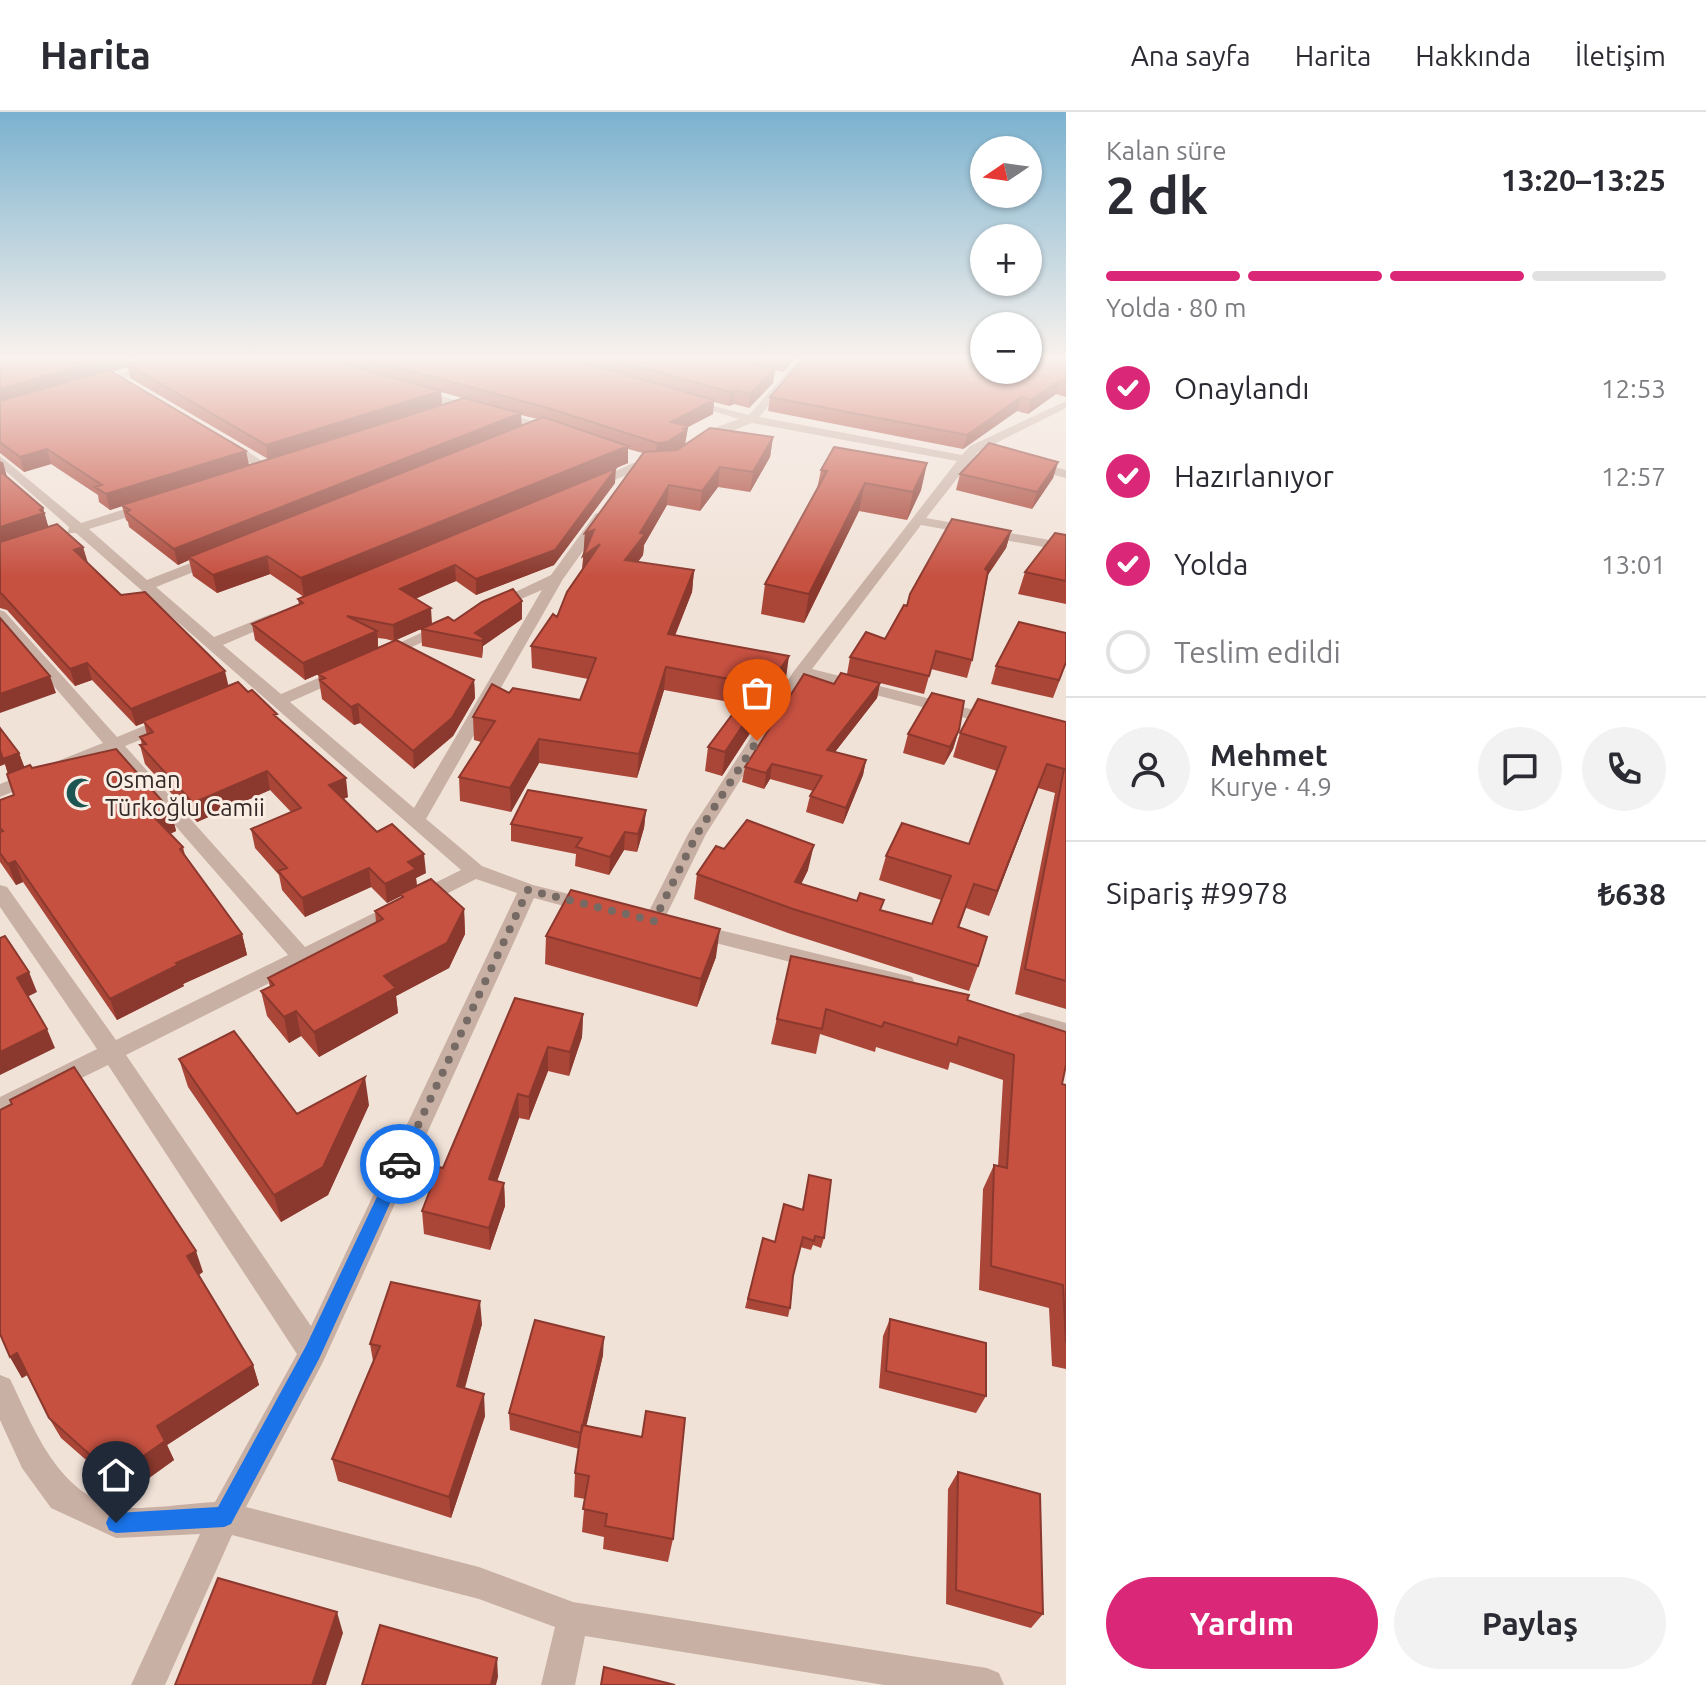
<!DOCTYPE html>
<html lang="tr">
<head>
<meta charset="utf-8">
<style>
  body { margin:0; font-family:Ubuntu,sans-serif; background:#f2f2f3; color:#2b2b33; height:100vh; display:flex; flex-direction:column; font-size:30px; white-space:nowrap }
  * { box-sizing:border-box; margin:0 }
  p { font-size:26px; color:#7c7c81 }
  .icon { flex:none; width:44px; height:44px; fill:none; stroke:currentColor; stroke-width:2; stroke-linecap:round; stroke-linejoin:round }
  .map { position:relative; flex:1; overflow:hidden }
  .panel { display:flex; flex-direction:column; background:#fff; width:640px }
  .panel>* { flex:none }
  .needle { width:52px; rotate:257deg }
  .buttons { position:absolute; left:970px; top:24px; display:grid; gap:16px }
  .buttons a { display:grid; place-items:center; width:72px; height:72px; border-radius:50%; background:#fff; box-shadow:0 2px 6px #0004; font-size:40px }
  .pin { position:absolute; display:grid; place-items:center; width:68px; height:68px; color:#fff; margin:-82px -34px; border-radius:50% 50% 50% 0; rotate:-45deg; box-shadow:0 0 8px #0007 }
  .pin .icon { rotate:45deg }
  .courier { position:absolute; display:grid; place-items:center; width:80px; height:80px; margin:-40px; border:6px solid #1a73e8; border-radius:50%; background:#fff; color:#222; box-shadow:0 2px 10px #0007 }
  .overview em { font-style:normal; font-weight:700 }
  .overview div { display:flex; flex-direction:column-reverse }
  .overview { display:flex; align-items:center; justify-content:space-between; height:136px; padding:0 40px }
  h1 { font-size:52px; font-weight:700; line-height:60px }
  .bar { display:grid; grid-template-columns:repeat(4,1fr); gap:12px 8px; align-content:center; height:96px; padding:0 40px }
  .bar i { height:10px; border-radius:6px; background:#e1e1e2 }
  .bar .current { background:#db2777 }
  .bar p { grid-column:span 4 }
  .line { display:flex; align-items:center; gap:20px; padding:0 40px; border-top:2px solid #e1e1e2 }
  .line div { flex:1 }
  .round { display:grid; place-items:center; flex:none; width:84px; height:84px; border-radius:42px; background:#f2f2f3 }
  ol { padding:0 40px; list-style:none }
  li { display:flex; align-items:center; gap:24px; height:88px }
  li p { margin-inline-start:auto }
  li .icon { padding:8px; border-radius:50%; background:#db2777; color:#fff; stroke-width:4 }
  li:last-child { color:#7c7c81 }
  li i { width:44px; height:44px; border:4px solid #e1e1e2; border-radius:50% }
  .button { display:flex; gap:16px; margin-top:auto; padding:16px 40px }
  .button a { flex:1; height:92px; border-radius:48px; background:#db2777; color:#fff; font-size:32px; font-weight:700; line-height:92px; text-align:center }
  .button a+a { background:#f2f2f3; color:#2b2b33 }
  header { display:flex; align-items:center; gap:48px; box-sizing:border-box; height:112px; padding:0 40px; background:#fff; border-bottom:2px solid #e1e1e2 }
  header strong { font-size:38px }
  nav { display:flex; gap:44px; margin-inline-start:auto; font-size:28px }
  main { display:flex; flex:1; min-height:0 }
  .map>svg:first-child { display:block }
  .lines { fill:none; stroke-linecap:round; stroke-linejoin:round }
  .minor { fill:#c9b0a4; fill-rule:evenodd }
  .tertiary { fill:#c9b0a4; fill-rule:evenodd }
  .wall { fill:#aa4638; fill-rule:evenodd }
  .shaded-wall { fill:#8b392e }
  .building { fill:#c65141; stroke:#8b392e; stroke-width:2 }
  .route { fill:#1a73e8 }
  .done { stroke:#766a64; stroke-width:8; stroke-dasharray:0 14.4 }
  .labels { text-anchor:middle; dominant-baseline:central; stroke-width:6; stroke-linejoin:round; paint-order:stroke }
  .poi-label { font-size:24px; fill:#342926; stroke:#f9ede4; text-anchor:start }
</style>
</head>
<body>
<header>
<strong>Harita</strong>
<nav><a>Ana sayfa</a><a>Harita</a><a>Hakkında</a><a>İletişim</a></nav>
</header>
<main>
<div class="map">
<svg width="1066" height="1573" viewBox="0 0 1066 1573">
  <rect width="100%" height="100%" fill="#f1e2d8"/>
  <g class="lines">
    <path class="minor" d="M120,244H132L151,256L142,258Z
      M801,244H812L759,305L962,343L970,334L1066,289V296L978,340L926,406L1066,431V439L921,413L812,557L1002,605L1004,609L996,614L806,565L706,722L661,814H647L644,809L688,722L794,559L957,349L752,311C739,315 705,334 696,334V328L714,316L739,307L686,291V287L749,303Z
      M415,277L558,316L560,319L554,323L411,282L409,280Z
      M222,328H230L273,356L263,359L222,334Z
      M0,344L81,411L144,391H154V397L89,417L147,468L211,443H221V449L156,475L214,525L271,502H281V508L223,533L281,582L339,557H351V563L290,590L414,696L542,478L500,496H490L488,493L551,463L596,401L608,404L563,467L426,707L482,754L533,773L597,789L600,794L590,801L534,786L323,1250L246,1395L479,1455L573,1490L987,1556L999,1561L1004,1573H884L585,1524L575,1573H541L555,1515L479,1487L232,1423L165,1573H131L200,1422L116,1426L51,1396L22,1356L0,1308V1263L10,1267C34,1316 57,1381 117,1395C135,1399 193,1391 215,1390L297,1242L108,953L0,1006V985L97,937L0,795V773L7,775L116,928L288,843L111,640L0,685V672L103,631L0,512V498L5,500L117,625L163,606H175L177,610L175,614L125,634L305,835L461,758L76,421H68L69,415L0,354ZM476,767L517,781L311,1214L126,943Z
      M1028,348L1066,358V366L1024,355V349Z
      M658,349L664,353L662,356L639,358L590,378L584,374L633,351Z
      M447,509L455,514L452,517L387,546L381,548L373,543Z
      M695,812L904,863L912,865L915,871L912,877L904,879L688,824L685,819L688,814Z
      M1027,900L1066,911V929L1019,914L1016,908L1019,902Z"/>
    <path class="tertiary" d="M177,244H193L100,273L91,271Z"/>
  </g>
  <path class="wall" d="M0,244H128L130,252L143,248L137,244H797L783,260L775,258L773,271L749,296L734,292L729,294L714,290L713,302L688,315L685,332L773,325L770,345L750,380L718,375L700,399L667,393L644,433L643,443L638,450L694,458L692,480L675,524L786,566L722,664L705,659L708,635L740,592L664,578L637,666L539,651L511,700L460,689L459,665L481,630L474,628L473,605L509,581L580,588L588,567L532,556L531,534L557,505L582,458L585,421L643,341L628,337V351L304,485L270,462L217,481L193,464L189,448L178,453L129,415L128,410L126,408L122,394L110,398L99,390L98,383L51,352L24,360L0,341ZM128,255L130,266L268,347L249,353L246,339L112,260ZM441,280L462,286L442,293ZM521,303L529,305L538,307L521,314Z
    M1066,244V285L1056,282L1028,302L1017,299L963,337L768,299L770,285Z
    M0,347L7,365L43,396L48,415L83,435L87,451L121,483L229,574L277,607L348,685L343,687L377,720L426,761L416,766L417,774L464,797L465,822L449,856L396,884L398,901L319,945L301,924L289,931L267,904L261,879L270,875L268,866L376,810L375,799L401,786V784L387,791L371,775L305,805L282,778L279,763L255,736L251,717L291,700L270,678L197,710L145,652L140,633H142L140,625L147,623L144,611L136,614L92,568L75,574L7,498L0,496Z
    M1058,350L1053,366L1032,397L956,378L960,362Z
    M927,351L921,378L907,408L859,399L804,511L761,502L765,472L817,377L821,358Z
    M615,371L554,453L476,483L456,469L415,487L432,512L454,509L522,489V507L483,534L482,546L422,534L421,517L396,528L474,568L475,586L453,624L414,657L360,611L354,613L322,587L318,562L305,568L255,528L252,512L299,493L298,487ZM378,526L386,527L393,529L378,535Z
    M1011,419L1006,436L988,463L972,548L967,566L931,557L924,582L880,571L877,586L835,640L866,648L863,663L843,712L806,700L810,684L813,679L770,667L764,677L742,670L745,655L847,562L850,545L885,527L907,494Z
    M1066,423V492L1018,482L1025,460Z
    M1066,552L1053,586L991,572L996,554Z
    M1066,610V897L1015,882L1055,681L1038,676L989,804L966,796L959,816L978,854L969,879L788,821L694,787L697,762L724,737L808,758L801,772L881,798L932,812L941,788L879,768L886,744L969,732L997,659L953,645L960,621Z
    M0,616L19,641L24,655L32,656L171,699L176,719L170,722L183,735L185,743L242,822L247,843L183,872L184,874L117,908L23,770L16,773L0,750V688L14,683L5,652L0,654Z
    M959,618L953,637L944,653L903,641L908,622Z
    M646,698L644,716L637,740L624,738L609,763L575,754L576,742L511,729V712Z
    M546,824L716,845L697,895L545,852Z
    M791,844L967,888L1062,972L1066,973V1257L1052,1254L1049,1196L979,1178L983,1077L994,1053L998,1054L1003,968L950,950L948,958L876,935L875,940L820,922L816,942L771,932Z
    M515,886L583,902L582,925L569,964L548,959L529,1008L519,1006L497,1069L504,1071L505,1094L490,1138L424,1122L422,1099L443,1056Z
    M179,947L297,1002L369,993L328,1083L281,1110L188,975Z
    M809,1063L824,1126L821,1136L813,1133L811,1138L800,1135L793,1164L790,1196L788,1205L745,1196L763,1126L775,1130L802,1098Z
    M203,1160L199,1163L253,1253L259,1273L167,1333L174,1348L149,1366L101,1361L61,1326L49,1306L27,1263L22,1266L10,1245Z
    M890,1207L986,1284L976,1301L879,1276L883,1224Z
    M482,1212L465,1276L485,1304L451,1406L338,1369L332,1347L373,1249L370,1232Z
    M603,1243L586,1314L673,1427L668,1450L603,1437L604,1425L582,1420L585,1387L574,1385L575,1361L579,1337L510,1318L509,1301Z
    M958,1360L1043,1502L1031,1516L946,1492L948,1377Z"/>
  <path class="shaded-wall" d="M117,244H128L131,254L127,252L128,255L0,292V277Z
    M787,244H797L783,260L785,246Z
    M775,257L773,271L749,296L750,282Z
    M1060,268L1056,282L1028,302L1031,288Z
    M735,278L734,292L729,294L730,280Z
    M441,279L442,293L268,348L266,333Z
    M1021,285L1017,299L963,337L967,323Z
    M714,288L713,302L688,315L685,332L666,345L656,346L657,331L671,310Z
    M521,301L522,316L189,445V448L178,453L174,437Z
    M773,325L770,345L750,380L753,360Z
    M628,334V351L304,485L301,466Z
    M47,337L51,352L24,360L20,345Z
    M246,339L249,354L110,398L106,382Z
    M0,350H3L7,365L0,367Z
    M1058,350L1053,366L1032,397L1037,380Z
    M927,351L921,378L907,408L913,380Z
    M720,355L718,375L700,399L702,379Z
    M616,356L615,371L554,453L476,483V467Z
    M865,371L859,399L804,511L809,482Z
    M669,373L667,393L644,433L643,443L623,470L625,448Z
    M43,396L49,417L0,432V415Z
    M594,418L600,432L582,465L585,421Z
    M1011,419L1006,436L980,474L985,457Z
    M83,435L88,451L74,438Z
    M267,444L270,462L217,481L213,463Z
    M455,453L456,469L401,493L400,477Z
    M694,458L692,480L666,545L668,522Z
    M522,489V507L483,534L482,546V529L475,521Z
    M431,496L432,512L394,529L393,513Z
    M377,519L378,536L305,568L303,551Z
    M789,544L786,566L722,664L725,640Z
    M87,551L92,568L75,574L70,557Z
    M666,555L664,578L637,666L639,642Z
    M225,559L229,576L136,614L131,597Z
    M50,564L56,581L0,601V582Z
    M474,568L475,586L453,624L414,657L413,639Z
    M880,571L877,586L824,654L827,638Z
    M358,592L360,611L354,613L351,595Z
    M959,618L953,637L944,653L950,635Z
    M539,627V651L511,700L510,676Z
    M0,637L19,641L26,659L9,665L5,652L0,654Z
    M866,648L863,663L843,712L846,696Z
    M772,652L770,667L764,677L766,661Z
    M1047,652L1038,676L989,804L997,779Z
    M267,659L270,678L197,710L193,691Z
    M346,666L348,685L331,692L329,673Z
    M646,698L644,716L637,740L638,722Z
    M171,699L176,719L161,726L155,706Z
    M625,720L624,738L609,763L610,745Z
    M814,733L808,758L790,795L795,770Z
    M424,742L426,761L416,766L417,776L400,782L401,784L387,791L385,772L408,750Z
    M15,749L23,770L16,773L8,752Z
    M369,756L371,775L305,805L302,786Z
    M464,797L465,822L449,856L396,884L398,901L319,945L314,920Z
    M720,817L716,845L697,895L701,867Z
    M242,822L247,843L183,872L184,874L117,908L110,887L176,851Z
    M29,860L37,880L25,886L17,866Z
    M296,899L301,924L289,931L284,905Z
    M583,902L582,925L569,964L570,940Z
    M47,917L55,936L0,963V940Z
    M548,935V959L529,1008V985Z
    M365,965L369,993L328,1083L281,1110L274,1083Z
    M518,982L519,1006L490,1090L489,1067Z
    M504,1071L505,1094L490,1138L489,1116Z
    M196,1139L203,1160L195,1165L187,1144Z
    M480,1189L482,1212L459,1296L457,1274Z
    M604,1225L603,1243L581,1337L582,1321Z
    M17,1241L29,1262L22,1266L10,1245Z
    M253,1253L259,1273L167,1333L174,1348L149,1366L139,1347L157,1314Z
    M484,1282L485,1304L451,1406L449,1385Z
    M337,1500L343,1521L326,1573H312Z
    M497,1546L498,1565L496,1573H491Z"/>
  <path class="building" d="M0,244H117L0,277Z
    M156,244H316L441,279L266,333L127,252Z
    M356,244H561L714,288L671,310L688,314L683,317L686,318L667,330L657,331L548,296Z
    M601,244H721L775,257L750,282L735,278L730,280Z
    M806,244H984V258H1028V244H1066V270L1060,268L1031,288L1021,285L967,323L770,285Z
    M109,258L246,339L106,382L95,375L102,373L47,337L20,345L0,330V289Z
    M464,286L521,301L174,437L126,400L130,398L122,393Z
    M543,305L628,334L301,466L267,444L213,463L189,445Z
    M710,316L773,325L753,360L720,355L702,379L669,373L640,421L645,422L625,448L694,458L668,522L789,544L725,640L708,635L755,572L666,555L639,642L539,627L510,676L459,665L495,609L473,605L492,572L509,581L513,576L580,588L596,546L531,534L553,502L557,505L567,480L600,432L583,444L594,418L585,421L644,340L677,338Z
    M989,331L1058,350L1037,380L960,362Z
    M834,335L927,351L913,380L865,371L809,482L765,472L827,359L821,358Z
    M616,356L555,438L476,467L455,453L400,477L431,496L393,513L347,504L377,519L303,551L252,512L303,491L298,487Z
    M0,359L43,396L40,398L44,401L0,415Z
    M952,407L1011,419L985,457L988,459L972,548L936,539L929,564L850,545L866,520L885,527L904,493L907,494L910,482Z
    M57,412L83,435L74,438L121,483L145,480L225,559L131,597L87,551L70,557L2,482L0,481V430Z
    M1055,421L1066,423V469L1025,460Z
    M513,477L522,489L475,521L483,526L482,529L421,517L448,505L454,509L482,490Z
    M0,506L50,564L0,582Z
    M1019,510L1066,521V550L1059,568L996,554Z
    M396,528L474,568L452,606L413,639L358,592L351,595L320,568L325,566L318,562Z
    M841,561L880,571L827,638L866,648L846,696L810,684L822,664L772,652L766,661L745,655L804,562L834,572Z
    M238,570L248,580L252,578L277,602L274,603L346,666L329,673L377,720L392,712L424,742L408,750L416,757L385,772L369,756L302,786L278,759L287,756L251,717L301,696L267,659L193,691L140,633L146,632L140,625L153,620L143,609Z
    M932,581L964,589L959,618L950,635L908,622Z
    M978,587L1066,610V869L1025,857L1064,657L1047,652L997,779L974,772L958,815L987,825L978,854L793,797L697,762L716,734L724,737L747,708L814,733L795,770L857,789L860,781L884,788L880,798L932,812L951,764L886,744L902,711L969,732L1006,635L960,621Z
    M0,616L19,641L3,647L0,638Z
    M116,637L171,699L155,706L183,735L180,737L242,822L176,851L178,853L110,887L15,749L8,752L0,741V720L3,719L0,716V688L14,683L7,662L30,653L32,656Z
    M528,678L646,698L638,722L625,720L610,745L576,735L582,726L511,712Z
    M431,767L464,797L447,831L384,864L396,876L314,920L296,899L284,905L261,879L274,873L268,866L383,807L375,799L403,785L400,782Z
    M571,778L720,817L701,867L546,824Z
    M5,824L29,860L17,866L47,917L0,940V826Z
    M791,844L969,883L967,888L1066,920V953L1062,972L1066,973V1231L1063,1173L991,1154L994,1053L1007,1056L1014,943L959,925L957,933L884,910L882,915L826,897L822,917L777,907Z
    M515,886L583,902L570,940L548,935L529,985L518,982L489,1067L504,1071L489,1116L422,1099L439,1055L443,1056Z
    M234,919L297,1002L365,965L323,1055L274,1083L179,947Z
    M74,955L196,1139L187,1144L253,1253L157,1314L165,1329L139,1347L89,1342L49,1306L17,1241L10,1245L0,1222V998L12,992L10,988Z
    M809,1063L831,1068L824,1126L815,1124L814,1129L803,1125L793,1164L790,1196L748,1187L763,1126L775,1130L784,1092L803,1098Z
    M391,1170L480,1189L457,1274L484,1282L449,1385L332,1347L380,1234L370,1232Z
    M890,1207L986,1231V1284L886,1259Z
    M535,1208L604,1225L581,1321L509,1301Z
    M646,1299L685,1306L673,1427L605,1414L607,1402L583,1397L589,1364L575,1361L582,1313L642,1325Z
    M958,1360L1040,1382L1043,1502L956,1478Z
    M218,1466L337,1500L312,1573H175Z
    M380,1513L497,1546L491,1573H362Z
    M604,1555L675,1573H601Z"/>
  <linearGradient id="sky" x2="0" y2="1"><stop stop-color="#7bb2cf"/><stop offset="0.53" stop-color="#f9f2ed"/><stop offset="1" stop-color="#f9f2ed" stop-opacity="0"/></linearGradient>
  <rect width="1066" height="464" fill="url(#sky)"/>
  <path class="route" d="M400,1045L408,1052L319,1247L231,1412L224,1415L116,1421L109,1418L106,1411L109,1404L116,1401L218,1395L306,1234L395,1047Z"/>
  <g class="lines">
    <path class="done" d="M400,1052L528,778L654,809L697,722L757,629"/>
  </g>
  <defs>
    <g id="mosque-bare" transform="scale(2.4)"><path d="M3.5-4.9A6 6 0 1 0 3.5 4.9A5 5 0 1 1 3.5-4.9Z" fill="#1c5552" stroke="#f9ede4" stroke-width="2.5" paint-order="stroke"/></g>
  </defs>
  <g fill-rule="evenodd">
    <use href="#mosque-bare" x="81" y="681"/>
  </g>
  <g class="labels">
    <g class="poi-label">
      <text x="105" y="667">Osman<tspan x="105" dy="28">Türkoğlu Camii</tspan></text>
    </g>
  </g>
</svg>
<div class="buttons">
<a><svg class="needle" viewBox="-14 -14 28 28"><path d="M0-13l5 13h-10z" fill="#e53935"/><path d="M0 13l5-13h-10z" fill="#7c7c81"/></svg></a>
<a>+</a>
<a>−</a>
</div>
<div class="pin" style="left:757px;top:629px;background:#ea580c"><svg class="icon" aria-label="bag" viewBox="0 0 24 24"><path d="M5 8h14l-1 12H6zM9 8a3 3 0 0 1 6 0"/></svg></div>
<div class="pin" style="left:116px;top:1411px;background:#1f2937"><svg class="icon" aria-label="home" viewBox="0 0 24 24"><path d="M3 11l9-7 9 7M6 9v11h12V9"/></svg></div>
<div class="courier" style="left:400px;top:1052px"><svg class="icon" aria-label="car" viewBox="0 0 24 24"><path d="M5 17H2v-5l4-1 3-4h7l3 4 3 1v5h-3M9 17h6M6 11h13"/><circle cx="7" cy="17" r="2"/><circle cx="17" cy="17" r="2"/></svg></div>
</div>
<section class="panel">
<div class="overview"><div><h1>2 dk</h1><p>Kalan süre</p></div><em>13:20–13:25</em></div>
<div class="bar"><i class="current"></i><i class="current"></i><i class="current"></i><i></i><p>Yolda · 80 m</p></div>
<ol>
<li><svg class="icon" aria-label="check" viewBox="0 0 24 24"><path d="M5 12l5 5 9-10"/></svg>Onaylandı<p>12:53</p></li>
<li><svg class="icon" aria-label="check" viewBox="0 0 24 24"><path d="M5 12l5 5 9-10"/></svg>Hazırlanıyor<p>12:57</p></li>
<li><svg class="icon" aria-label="check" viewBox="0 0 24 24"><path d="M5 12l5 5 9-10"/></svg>Yolda<p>13:01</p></li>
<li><i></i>Teslim edildi</li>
</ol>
<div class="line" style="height:144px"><a class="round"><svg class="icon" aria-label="person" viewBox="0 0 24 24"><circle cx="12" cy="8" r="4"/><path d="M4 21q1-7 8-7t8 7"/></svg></a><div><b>Mehmet</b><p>Kurye · 4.9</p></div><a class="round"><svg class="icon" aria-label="chat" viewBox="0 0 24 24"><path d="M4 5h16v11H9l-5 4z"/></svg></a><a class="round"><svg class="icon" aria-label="phone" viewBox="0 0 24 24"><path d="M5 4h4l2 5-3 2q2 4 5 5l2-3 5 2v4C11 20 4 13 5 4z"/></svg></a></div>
<div class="line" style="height:104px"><div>Sipariş #9978</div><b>₺638</b></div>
<div class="button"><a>Yardım</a><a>Paylaş</a></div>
</section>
</main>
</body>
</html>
